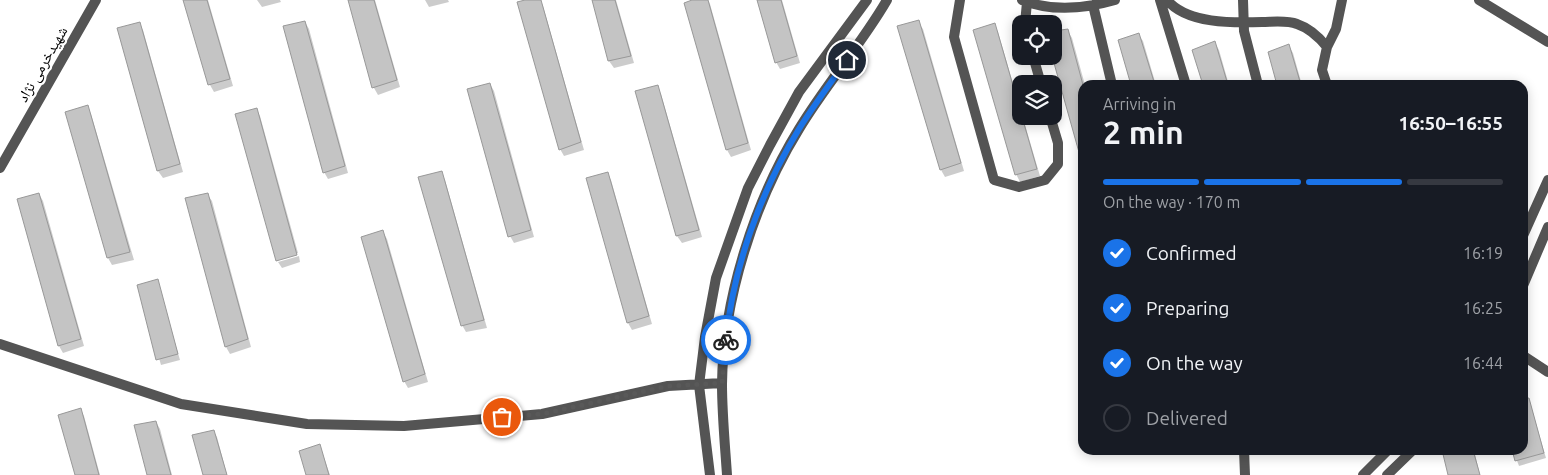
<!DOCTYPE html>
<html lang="en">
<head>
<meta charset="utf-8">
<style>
  body { margin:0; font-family:Ubuntu,"Noto Naskh Arabic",sans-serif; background:#242831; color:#f1f3f6; height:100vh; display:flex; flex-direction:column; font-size:19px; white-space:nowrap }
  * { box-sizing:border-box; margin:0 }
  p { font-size:16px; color:#9ea1a6 }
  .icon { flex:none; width:28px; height:28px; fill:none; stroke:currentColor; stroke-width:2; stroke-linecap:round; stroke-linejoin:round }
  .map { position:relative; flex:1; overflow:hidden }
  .side { position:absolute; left:1078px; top:80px; width:450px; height:375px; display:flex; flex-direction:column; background:#171b24; border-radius:15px; box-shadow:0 2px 12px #0003 }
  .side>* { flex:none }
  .controls { position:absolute; left:1012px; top:15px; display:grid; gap:10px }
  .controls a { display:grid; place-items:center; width:50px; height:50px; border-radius:10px; background:#171b24; box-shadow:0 2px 12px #0003; font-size:25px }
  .pin { position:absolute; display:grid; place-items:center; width:42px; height:42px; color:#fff; margin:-21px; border:2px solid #fff; border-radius:50%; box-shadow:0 1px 5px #0007 }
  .courier { position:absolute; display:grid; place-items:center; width:50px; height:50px; margin:-25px; border:4px solid #1a73e8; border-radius:50%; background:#fff; color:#222; box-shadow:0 1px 6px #0007 }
  .summary em { font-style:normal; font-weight:700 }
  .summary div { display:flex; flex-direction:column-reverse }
  .summary { display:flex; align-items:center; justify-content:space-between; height:85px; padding:0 25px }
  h1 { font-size:32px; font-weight:700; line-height:38px }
  .bar { display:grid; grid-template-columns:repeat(4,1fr); gap:8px 5px; align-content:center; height:60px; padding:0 25px }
  .bar i { height:6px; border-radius:4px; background:#363941 }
  .bar .active { background:#1a73e8 }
  .bar p { grid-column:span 4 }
  ol { padding:0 25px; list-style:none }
  li { display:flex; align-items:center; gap:15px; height:55px }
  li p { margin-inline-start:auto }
  li .icon { padding:5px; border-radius:50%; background:#1a73e8; color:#fff; stroke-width:4 }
  li:last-child { color:#9ea1a6 }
  li i { width:28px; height:28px; border:2px solid #363941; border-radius:50% }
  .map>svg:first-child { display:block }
  .shadow { fill:#0003 }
  .building { fill:#c4c4c4; stroke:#989898 }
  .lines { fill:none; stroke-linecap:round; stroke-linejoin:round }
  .street { stroke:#545454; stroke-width:10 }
  .done { stroke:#595959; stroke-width:5; stroke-dasharray:0 9 }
  .route { stroke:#1a73e8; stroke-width:6 }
  .labels { text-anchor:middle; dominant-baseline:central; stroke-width:4.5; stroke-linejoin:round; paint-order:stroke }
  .street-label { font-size:15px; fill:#000; stroke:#fff }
</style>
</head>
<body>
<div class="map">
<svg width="1548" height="475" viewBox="0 0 1548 475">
  <rect width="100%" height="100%" fill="#fff"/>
  <path class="shadow" d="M185,0H208L233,86L214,92L210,85Z
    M257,0H280L281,2L262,7Z
    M349,0H375L400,87L378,95L374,88Z
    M425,0H448L449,2L429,7Z
    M531,0H540L543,6L584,150L564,156L560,149Z
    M593,0H616L634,63L614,68L609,61Z
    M696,0H708L710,4L751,150L731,157L727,150Z
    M758,0H782L800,63L780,69L776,62Z
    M305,22L309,29L348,173L328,179L324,172Z
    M918,22L923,29L964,171L945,177L941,170L899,27Z
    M139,23L143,30L183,172L163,178L158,171L118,29Z
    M994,25L998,32L1040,176L1020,182L1016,174Z
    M1067,30L1072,38L1085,85H1082V158L1054,56V32Z
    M1138,34L1143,41L1156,85H1133Z
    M1215,43L1219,50L1229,85H1204Z
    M1289,46L1293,53L1302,85H1279Z
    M490,84L494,91L534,237L514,243L510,236Z
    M657,87L661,94L702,237L682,243L677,236L637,92Z
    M87,107L91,114L134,260L112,265L108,258Z
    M256,109L260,116L298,253L277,259Z
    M441,173L445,180L487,328L466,332L462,325Z
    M607,173L611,180L652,324L632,330L628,323Z
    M39,194L43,201L84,346L63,353L59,346L18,200Z
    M207,194L212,201L251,347L230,354L226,347L187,199Z
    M383,232L387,239L428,382L408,388L404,381Z
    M299,256L300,262L282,268L278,262Z
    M157,281L180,360L161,365L138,286Z
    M1529,399L1546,458L1519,466L1513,450H1522Z
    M80,409L84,416L100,475H76Z
    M156,422L160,429L172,475H149Z
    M214,432L217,437L227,475H205Z
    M320,446L330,475H307Z
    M1443,450H1474L1480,475H1449Z"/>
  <path class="building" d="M183,0H207L230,79L208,85Z
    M348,0H374L397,80L372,88Z
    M525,0H541L581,142L559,150L517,2Z
    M592,0H615L631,56L608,61Z
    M692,0H708L748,143L726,150L684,3Z
    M757,0H781L797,56L775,63Z
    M919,20L961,163L940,170L897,26Z
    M305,21L345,166L323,173L283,26Z
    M140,22L180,164L157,171L117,28Z
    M995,23L1037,169L1015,175L973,30Z
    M1068,29L1083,85L1082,163L1052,56L1054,31Z
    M1139,33L1155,85H1131L1118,40Z
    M1215,41L1228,85H1203L1192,50Z
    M1289,44L1301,85H1277L1268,52Z
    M490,83L531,230L508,237L467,89Z
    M658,85L699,230L676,236L635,91Z
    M88,105L130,252L107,258L65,112Z
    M257,108L297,255L276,261L235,114Z
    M442,171L484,320L461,326L418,177Z
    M608,172L649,316L627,323L586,178Z
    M39,193L81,339L58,346L17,199Z
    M208,193L248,339L225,347L185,198Z
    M383,230L425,374L403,382L361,237Z
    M158,279L178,354L156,360L137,285Z
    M1529,398L1544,453L1515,461L1512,450H1522V399Z
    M81,408L99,475H75L58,415Z
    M156,421L171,475H147L134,425Z
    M214,430L227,475H203L192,435Z
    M320,444L329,475H306L299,451Z
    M1442,450H1473L1480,475H1448Z"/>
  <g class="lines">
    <path class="street" d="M960,0L954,37L994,180L1019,187L1045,180L1058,164V143L1050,116
      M1022,0C1052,12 1084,9 1115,0
      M1160,0L1186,85
      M1167,0C1187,24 1233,23 1262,22C1272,22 1287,20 1297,24C1309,28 1319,37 1327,47
      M1243,0L1244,31L1258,85
      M1479,0L1548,42
      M1093,5L1112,85
      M1025,24L1027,2
      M1033,56L1041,84
      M1327,85L1322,70L1327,47L1336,29L1342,0
      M0,168L96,0
      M1522,238L1548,180
      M1522,288L1548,227
      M0,344L181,404L307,424L404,426L542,414L668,386L722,383
      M1522,355L1548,372
      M1244,450L1245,475
      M710,475L699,385L705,337L716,278L748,188L770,145L799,92L867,0
      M727,475C725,445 722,414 722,384C723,299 755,200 799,129C826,84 861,45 887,0
      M1363,475L1388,450
      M1387,475L1413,450"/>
  </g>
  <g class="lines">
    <path class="done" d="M502,417L542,414L668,386L722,383L726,340"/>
    <path class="route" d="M726,340C733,267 761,191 799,129C814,105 831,82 847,60"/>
  </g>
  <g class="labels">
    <g class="street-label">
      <text transform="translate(42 64) rotate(-60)">شهیدخرمی نژاد</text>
    </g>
  </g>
</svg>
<div class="controls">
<a><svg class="icon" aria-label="locate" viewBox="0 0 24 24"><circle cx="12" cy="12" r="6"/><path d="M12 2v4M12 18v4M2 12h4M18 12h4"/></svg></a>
<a><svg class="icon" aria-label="layers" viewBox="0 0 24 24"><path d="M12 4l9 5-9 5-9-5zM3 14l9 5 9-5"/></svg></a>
</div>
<div class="pin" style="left:502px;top:417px;background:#ea580c"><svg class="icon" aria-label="bag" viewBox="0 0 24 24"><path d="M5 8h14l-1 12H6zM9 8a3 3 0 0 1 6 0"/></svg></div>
<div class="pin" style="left:847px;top:60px;background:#1f2937"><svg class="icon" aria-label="home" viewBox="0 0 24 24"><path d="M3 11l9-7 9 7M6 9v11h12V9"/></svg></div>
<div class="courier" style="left:726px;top:340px"><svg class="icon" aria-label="bike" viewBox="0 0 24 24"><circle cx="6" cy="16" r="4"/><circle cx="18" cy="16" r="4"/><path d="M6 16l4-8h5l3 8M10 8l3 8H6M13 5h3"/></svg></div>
<section class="side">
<div class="summary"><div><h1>2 min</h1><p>Arriving in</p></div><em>16:50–16:55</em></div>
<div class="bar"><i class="active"></i><i class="active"></i><i class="active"></i><i></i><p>On the way · 170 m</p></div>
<ol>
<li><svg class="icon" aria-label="check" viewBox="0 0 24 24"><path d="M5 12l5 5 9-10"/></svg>Confirmed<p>16:19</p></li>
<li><svg class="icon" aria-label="check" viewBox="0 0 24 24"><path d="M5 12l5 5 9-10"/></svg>Preparing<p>16:25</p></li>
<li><svg class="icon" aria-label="check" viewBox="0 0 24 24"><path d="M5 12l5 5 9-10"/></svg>On the way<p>16:44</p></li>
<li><i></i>Delivered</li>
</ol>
</section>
</div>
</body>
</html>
